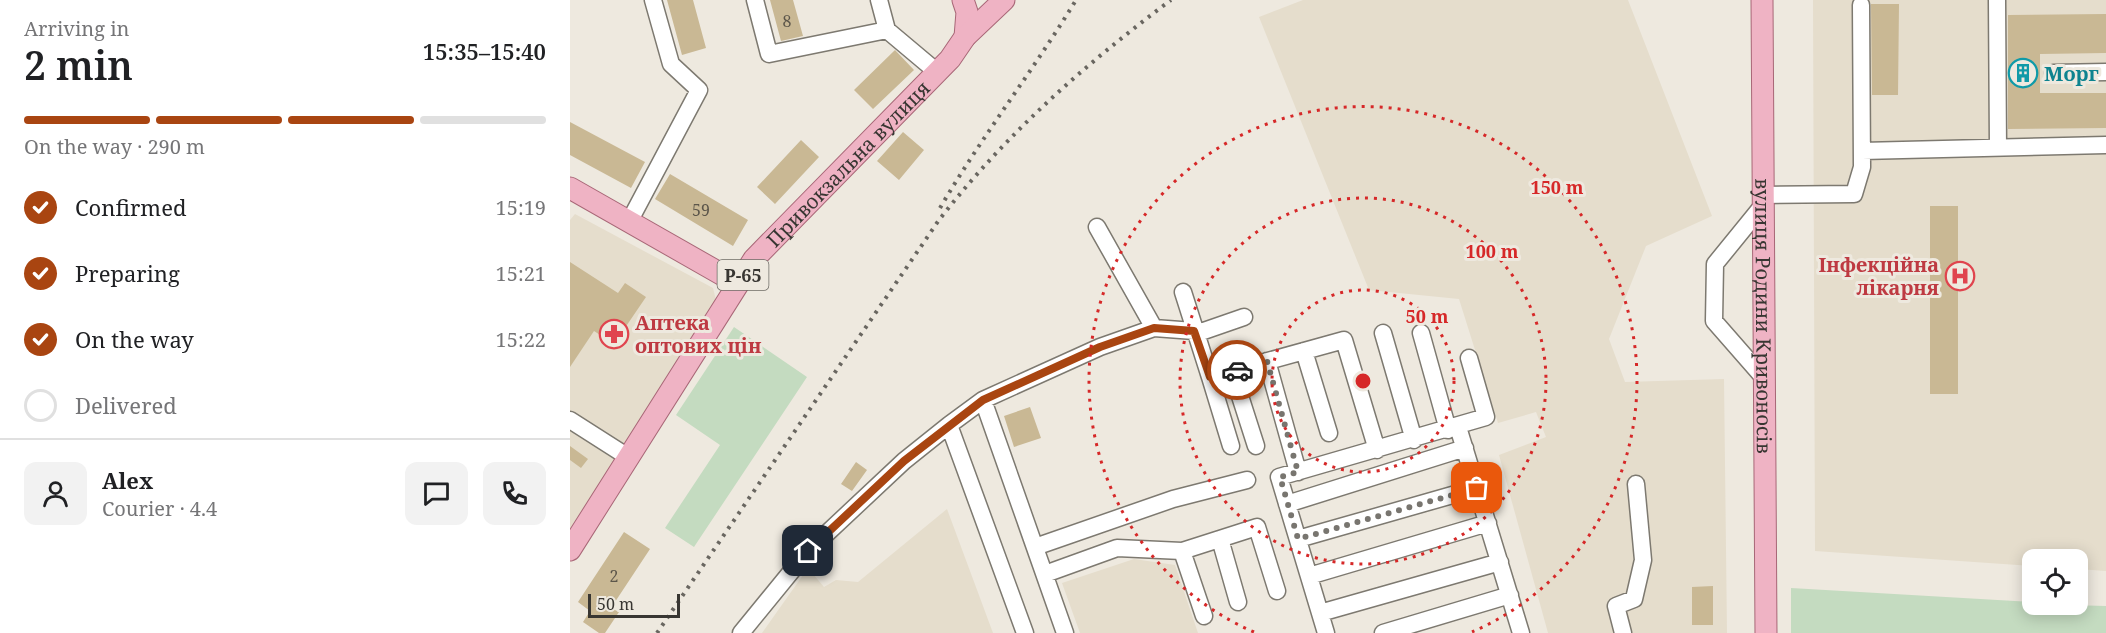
<!DOCTYPE html>
<html lang="en">
<head>
<meta charset="utf-8">
<style>
  body { margin:0; font-family:"Noto Serif",serif; background:#f2f2f2; color:#202124; height:100vh; display:flex; flex-direction:column; font-size:22px; white-space:nowrap }
  * { box-sizing:border-box; margin:0 }
  p { font-size:20px; color:#757577 }
  .icon { flex:none; width:33px; height:33px; fill:none; stroke:currentColor; stroke-width:2; stroke-linecap:round; stroke-linejoin:round }
  .map { position:relative; flex:1; overflow:hidden }
  .sheet { display:flex; flex-direction:column; background:#fff; width:570px }
  .sheet>* { flex:none }
  .controls { position:absolute; left:1452px; top:549px; display:grid; gap:12px }
  .controls a { display:grid; place-items:center; width:66px; height:66px; border-radius:12px; background:#fff; box-shadow:0 3px 15px #0003; font-size:30px }
  .scale { position:absolute; left:18px; bottom:15px; width:92px; box-sizing:border-box; padding-left:6px; border:3px solid #383632; border-top:0; font-size:16px; line-height:21px; white-space:nowrap; color:#383632; -webkit-text-stroke:4px #eee9df; paint-order:stroke }
  .pin { position:absolute; display:grid; place-items:center; width:51px; height:51px; color:#fff; margin:-26px; border-radius:12px; box-shadow:0 3px 9px #0006 }
  .courier { position:absolute; display:grid; place-items:center; width:60px; height:60px; margin:-30px; border:4px solid #a94511; border-radius:50%; background:#fff; color:#222; box-shadow:0 2px 8px #0007 }
  .overview em { font-style:normal; font-weight:600 }
  .overview div { display:flex; flex-direction:column-reverse }
  .overview { display:flex; align-items:center; justify-content:space-between; height:102px; padding:0 24px }
  h1 { font-size:39px; font-weight:600; line-height:45px }
  .bar { display:grid; grid-template-columns:repeat(4,1fr); gap:9px 6px; align-content:center; height:72px; padding:0 24px }
  .bar i { height:8px; border-radius:4px; background:#e0e0e0 }
  .bar .selected { background:#a94511 }
  .bar p { grid-column:span 4 }
  .line { display:flex; align-items:center; gap:15px; padding:0 24px; border-top:2px solid #e0e0e0 }
  .line div { flex:1 }
  .round { display:grid; place-items:center; flex:none; width:63px; height:63px; border-radius:12px; background:#f2f2f2 }
  ol { padding:0 24px; list-style:none }
  li { display:flex; align-items:center; gap:18px; height:66px }
  li p { margin-inline-start:auto }
  li .icon { padding:6px; border-radius:50%; background:#a94511; color:#fff; stroke-width:4 }
  li:last-child { color:#757577 }
  li i { width:33px; height:33px; border:3px solid #e0e0e0; border-radius:50% }
  main { display:flex; flex:1; min-height:0 }
  .map>svg:first-child { display:block }
  .built { fill:#e5ddcc }
  .green { fill:#c4dbc0 }
  .building { fill:#c9b894 }
  .lines { fill:none; stroke-linecap:round; stroke-linejoin:round }
  .minor-casing { stroke:#7d7970; stroke-width:19 }
  .major-casing { stroke:#a86777; stroke-width:23 }
  .minor { stroke:#fff; stroke-width:16 }
  .major { stroke:#efb3c4; stroke-width:21 }
  .rail { stroke:#696660; stroke-width:4; stroke-dasharray:3 6; stroke-linecap:butt }
  .done { stroke:#78756f; stroke-width:6; stroke-dasharray:0 10.8 }
  .route { stroke:#a94511; stroke-width:8 }
  .ring { fill:none; stroke:#d62828; stroke-width:3; stroke-dasharray:3 6 }
  .labels { text-anchor:middle; dominant-baseline:central; stroke-width:6; stroke-linejoin:round; paint-order:stroke }
  .number-label { font-size:16px; fill:#5c564a }
  .shield { fill:#eee9df; stroke:#6f6c66; stroke-width:1.5 }
  .shield-label { font-size:18px; font-weight:bold; fill:#383632 }
  .culture-label { font-size:20px; font-weight:bold; fill:#0d838f; stroke:#eee9df; text-anchor:start }
  .street-label { font-size:20px; fill:#383632; stroke:#eee9df }
  .health-label { font-size:20px; font-weight:bold; fill:#be3a42; stroke:#eee9df; text-anchor:end }
  .centre { fill:#d62828; stroke:#eee9df; stroke-width:3 }
  .ring-label { font-size:18px; text-anchor:middle; font-weight:bold; fill:#d62828; stroke:#eee9df; stroke-width:6; stroke-linejoin:round; paint-order:stroke }
</style>
</head>
<body>
<main>
<section class="sheet">
<div class="overview"><div><h1>2 min</h1><p>Arriving in</p></div><em>15:35–15:40</em></div>
<div class="bar"><i class="selected"></i><i class="selected"></i><i class="selected"></i><i></i><p>On the way · 290 m</p></div>
<ol>
<li><svg class="icon" aria-label="check" viewBox="0 0 24 24"><path d="M5 12l5 5 9-10"/></svg>Confirmed<p>15:19</p></li>
<li><svg class="icon" aria-label="check" viewBox="0 0 24 24"><path d="M5 12l5 5 9-10"/></svg>Preparing<p>15:21</p></li>
<li><svg class="icon" aria-label="check" viewBox="0 0 24 24"><path d="M5 12l5 5 9-10"/></svg>On the way<p>15:22</p></li>
<li><i></i>Delivered</li>
</ol>
<div class="line" style="height:108px"><a class="round"><svg class="icon" aria-label="person" viewBox="0 0 24 24"><circle cx="12" cy="8" r="4"/><path d="M4 21q1-7 8-7t8 7"/></svg></a><div><b>Alex</b><p>Courier · 4.4</p></div><a class="round"><svg class="icon" aria-label="chat" viewBox="0 0 24 24"><path d="M4 5h16v11H9l-5 4z"/></svg></a><a class="round"><svg class="icon" aria-label="phone" viewBox="0 0 24 24"><path d="M5 4h4l2 5-3 2q2 4 5 5l2-3 5 2v4C11 20 4 13 5 4z"/></svg></a></div>
</section>
<div class="map">
<svg width="1536" height="633" viewBox="0 0 1536 633">
  <rect width="100%" height="100%" fill="#eee9df"/>
  <path class="built" d="M733,0H1058L1142,216L1076,246L1039,339L1055,382L1154,379L1157,633H978L929,455L976,437L966,412L928,423L889,299L799,290L689,17Z
    M1243,0H1536V571L1508,569V560H1462V566L1245,551Z
    M5,214L143,288L146,300L0,530V220Z
    M377,509L423,633H192L238,568L254,587L266,580L288,582Z
    M564,559L605,565L628,633H510L492,583Z"/>
  <path class="green" d="M164,327L237,377L124,547L95,528L150,445L106,415Z
    M1221,588L1462,602V604L1536,606V633H1221Z"/>
  <path class="building" d="M97,0H123L136,48L112,55Z
    M200,0H223L233,36L211,41Z
    M1301,4H1329L1328,95H1302Z
    M1536,14V53L1470,54V93H1536V128L1438,129V15Z
    M325,50L344,70L303,109L284,90Z
    M0,122L75,162L61,188L0,155Z
    M333,132L354,150L329,180L307,161Z
    M231,140L249,157L205,204L187,187Z
    M100,174L178,220L163,246L85,199Z
    M1360,206H1388V394H1360Z
    M0,262L48,293L55,283L76,297L44,344L24,331L0,367Z
    M460,407L471,438L444,447L434,416Z
    M0,446L18,459L11,468L0,460Z
    M286,462L297,470L282,491L271,484Z
    M54,532L80,549L41,608L49,612L35,633H29L13,622L20,611L8,602Z
    M1143,586V625H1122V587Z"/>
  <g class="lines">
    <g class="minor-casing">
      <path id="minor" d="M185,0L199,54L317,30
        M309,0L317,30L367,72
        M1427,0L1428,148
        M1483,73L1536,72
        M1292,151L1536,145
        M1193,195L1284,194L1292,167L1291,5
        M1193,205L1145,264L1144,321L1193,377
        M59,222L129,90L101,64L83,0
        M613,292L640,377L774,340L807,450
        M584,328L624,331
        M813,333L844,440
        M851,333L878,430
        M625,334L674,317
        M734,351L759,433
        M697,361L728,472
        M662,371L686,446
        M640,377L661,446
        M413,400L495,633
        M0,420L58,457
        M379,425L455,633
        M888,427L951,633
        M717,504L895,448
        M650,539L668,602
        M728,539L907,488
        M465,547L603,499L677,480
        M612,551L634,616
        M475,574L547,548L612,551L687,527L707,591
        M739,576L918,523
        M750,613L930,562
        M171,633L238,551L334,461L379,425L413,400L530,347L584,328L527,227
        M756,633L709,477L916,417L899,358
        M813,633L940,595
        M1053,633L1046,606L1064,599L1073,560L1066,484"/>
    </g>
    <g class="major-casing">
      <g id="major">
        <path d="M393,0L397,12L395,37"/>
        <path id="s1" d="M1192,0L1196,633"/>
        <path d="M0,188L167,283"/>
        <path id="s2" d="M0,550L184,259L380,59L395,37L434,0"/>
      </g>
    </g>
    <use href="#minor" class="minor"/>
    <use href="#major" class="major"/>
    <path class="rail" d="M370,208C412,136 463,71 506,0
      M87,633L369,220C436,134 514,65 601,0"/>
  </g>
  <g class="lines">
    <path class="done" d="M667,370L697,361L728,472L710,477L728,539L907,488"/>
    <path class="route" d="M238,551L334,461L413,400L530,347L584,328L624,331L640,377L667,370"/>
  </g>
  <g class="ring">
    <circle cx="793" cy="381" r="91"/>
    <circle cx="793" cy="381" r="183"/>
    <path d="M684 632A274 274 0 1 1 902 632"/>
  </g>
  <defs>
    <g id="building-ring" transform="scale(1.5)"><circle r="9.5" fill="#eee9df" stroke="#0f9aa8" stroke-width="1.5"/><path d="M-4-6H4V6H1V3H-1V6H-4ZM-2.5-4.3h1.7v1.8h-1.7ZM.8-4.3h1.7v1.8H.8ZM-2.5-1h1.7V.8h-1.7ZM.8-1h1.7V.8H.8Z" fill="#0f9aa8"/></g>
    <g id="hospital-ring" transform="scale(1.5)"><circle r="9.5" fill="#eee9df" stroke="#e0444e" stroke-width="1.5"/><path d="M-5-5h3v3.5h4V-5h3V5h-3V1.5h-4V5h-3Z" fill="#e0444e"/></g>
    <g id="pharmacy-ring" transform="scale(1.5)"><circle r="9.5" fill="#eee9df" stroke="#e0444e" stroke-width="1.5"/><path d="M-2-6h4v4h4v4h-4v4h-4v-4h-4v-4h4Z" fill="#e0444e"/></g>
  </defs>
  <g fill-rule="evenodd">
    <use href="#building-ring" x="1453" y="73"/>
    <use href="#hospital-ring" x="1390" y="276"/>
    <use href="#pharmacy-ring" x="44" y="334"/>
  </g>
  <g class="labels">
    <g class="number-label">
      <text x="217" y="21">8</text>
      <text x="131" y="210">59</text>
      <text x="44" y="576">2</text>
    </g>
    <rect class="shield" x="147.5" y="260" width="51" height="30" rx="4.5"/>
    <g class="shield-label">
      <text x="173" y="275">Р-65</text>
    </g>
    <g class="culture-label">
      <text x="1474" y="73">Морг</text>
    </g>
    <g class="street-label">
      <text stroke="none"><textPath href="#s2" startOffset="478">Привокзальна вулиця</textPath></text>
      <text stroke="none"><textPath href="#s1" startOffset="316">вулиця Родини Кривоносів</textPath></text>
    </g>
    <g class="health-label">
      <text x="1369" y="264">Інфекційна<tspan x="1369" dy="23">лікарня</tspan></text>
      <text x="65" y="322" text-anchor="start">Аптека<tspan x="65" dy="23">оптових цін</tspan></text>
    </g>
  </g>
  <circle cx="793" cy="381" r="9" class="centre"/>
  <g class="ring-label">
    <text x="987" y="194">150 m</text>
    <text x="922" y="258">100 m</text>
    <text x="857" y="323">50 m</text>
  </g>
</svg>
<div class="controls">
<a><svg class="icon" aria-label="locate" viewBox="0 0 24 24"><circle cx="12" cy="12" r="6"/><path d="M12 2v4M12 18v4M2 12h4M18 12h4"/></svg></a>
</div>
<div class="scale">50 m</div>
<div class="pin" style="left:907px;top:488px;background:#ea580c"><svg class="icon" aria-label="bag" viewBox="0 0 24 24"><path d="M5 8h14l-1 12H6zM9 8a3 3 0 0 1 6 0"/></svg></div>
<div class="pin" style="left:238px;top:551px;background:#1f2937"><svg class="icon" aria-label="home" viewBox="0 0 24 24"><path d="M3 11l9-7 9 7M6 9v11h12V9"/></svg></div>
<div class="courier" style="left:667px;top:370px"><svg class="icon" aria-label="car" viewBox="0 0 24 24"><path d="M5 17H2v-5l4-1 3-4h7l3 4 3 1v5h-3M9 17h6M6 11h13"/><circle cx="7" cy="17" r="2"/><circle cx="17" cy="17" r="2"/></svg></div>
</div>
</main>
</body>
</html>
